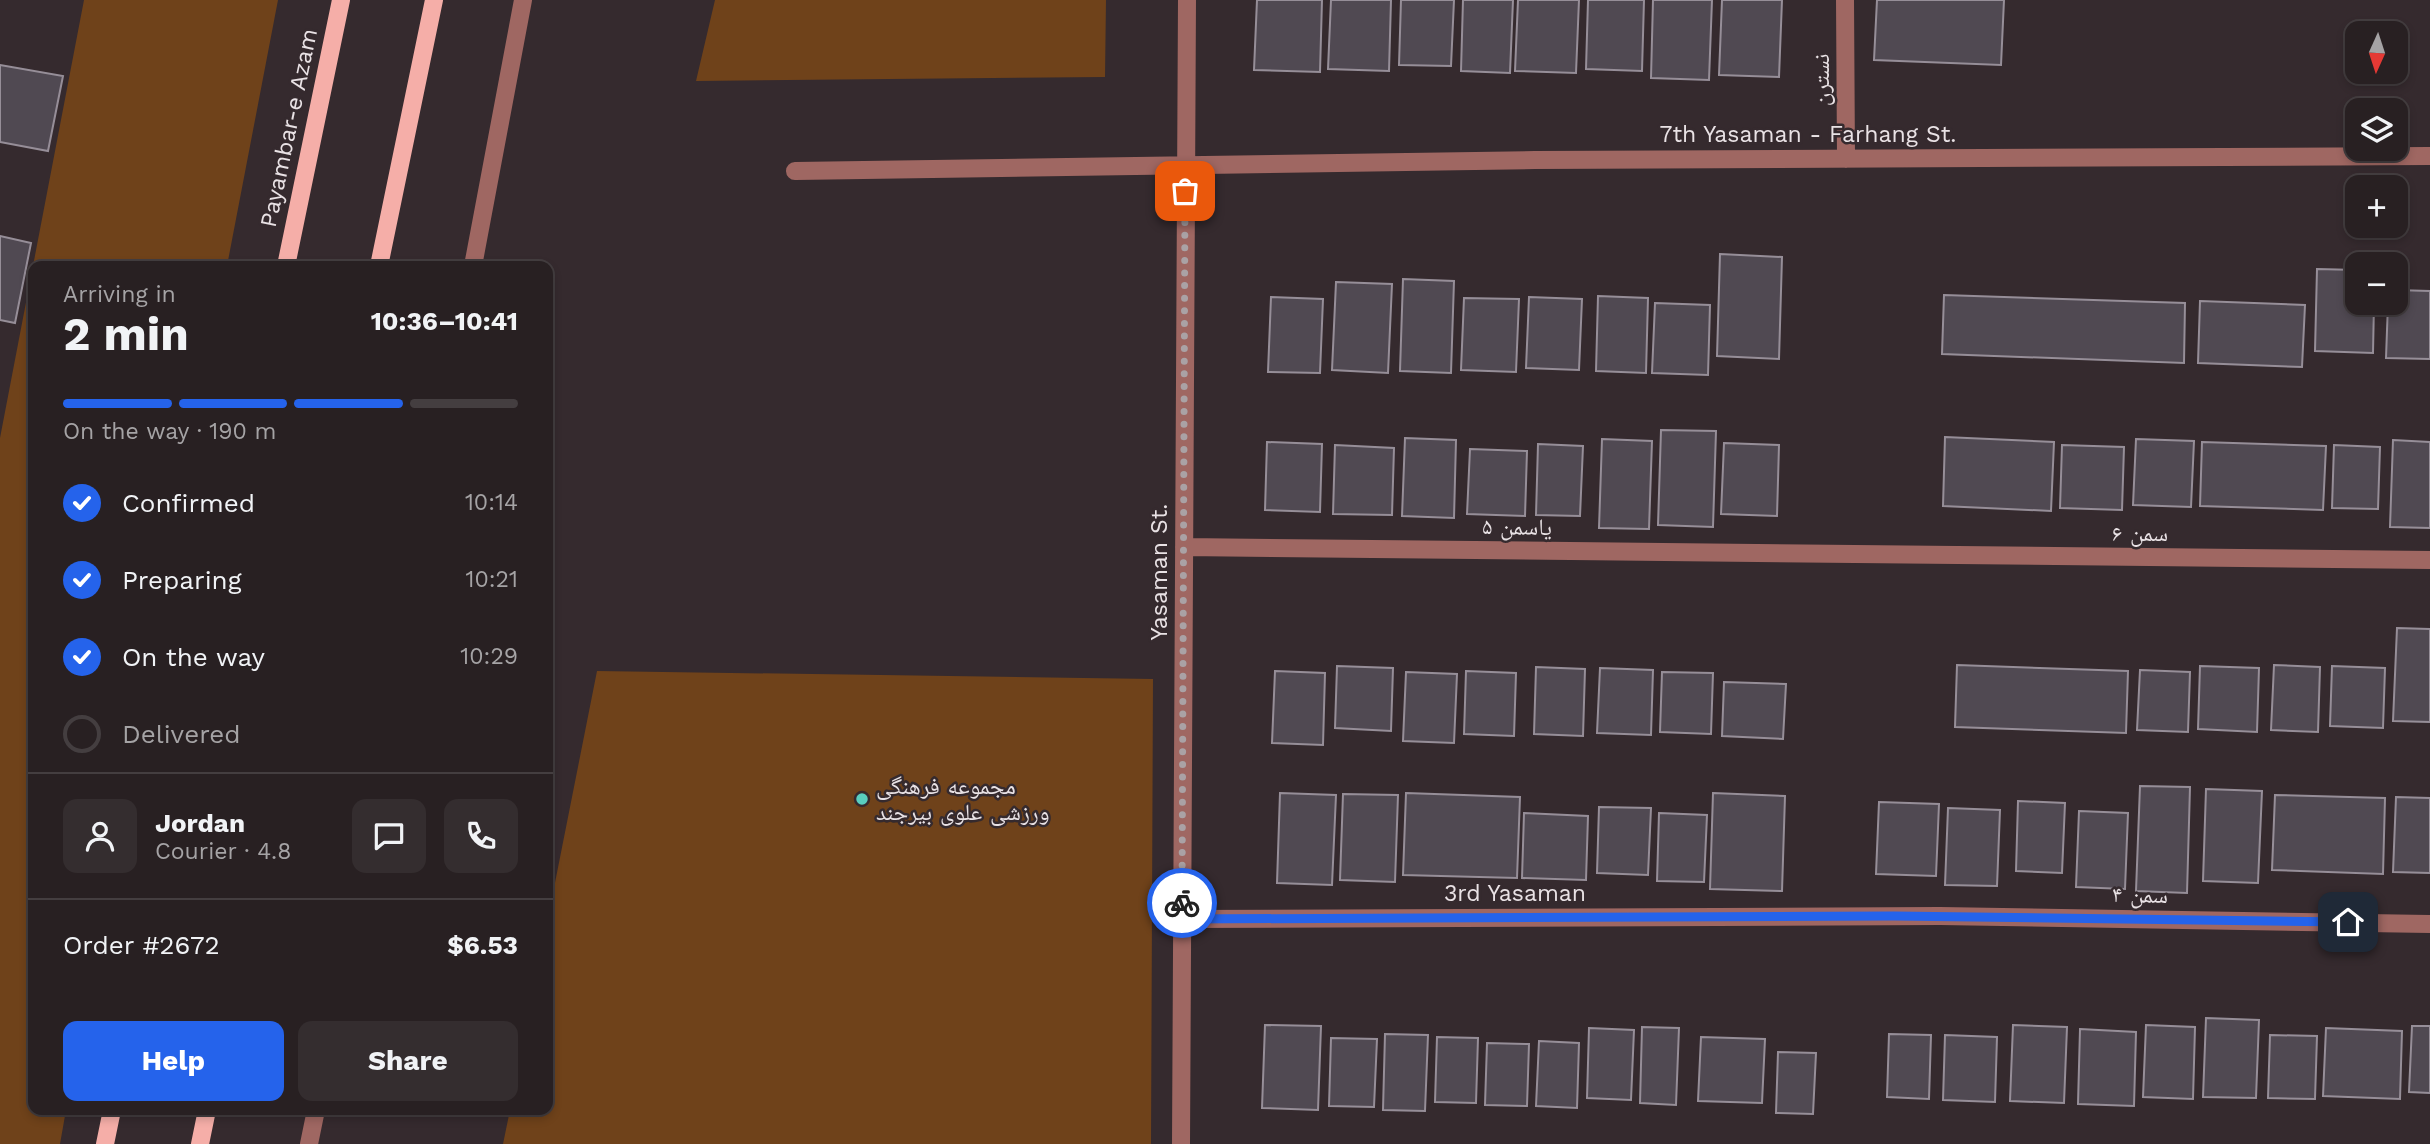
<!DOCTYPE html>
<html lang="en">
<head>
<meta charset="utf-8">
<style>
  body { margin:0; font-family:"Work Sans","Noto Naskh Arabic",sans-serif; background:#342d2f; color:#f1f3f6; height:100vh; display:flex; flex-direction:column; font-size:26px; white-space:nowrap }
  * { box-sizing:border-box; margin:0 }
  p { font-size:23px; color:#a5a3a5 }
  .icon { flex:none; width:38px; height:38px; fill:none; stroke:currentColor; stroke-width:2; stroke-linecap:round; stroke-linejoin:round }
  .map { position:relative; flex:1; overflow:hidden }
  .panel { position:absolute; left:28px; top:261px; width:525px; height:854px; display:flex; flex-direction:column; background:#282022; border-radius:14px; box-shadow:0 4px 10px #0003,0 0 0 2px #443e40 }
  .panel>* { flex:none }
  .needle { width:46px; rotate:183deg }
  .controls { position:absolute; left:2345px; top:21px; display:grid; gap:14px }
  .controls a { display:grid; place-items:center; width:63px; height:63px; border-radius:14px; background:#282022; box-shadow:0 4px 10px #0003,0 0 0 2px #443e40; font-size:35px }
  .pin { position:absolute; display:grid; place-items:center; width:60px; height:60px; color:#fff; margin:-30px; border-radius:14px; box-shadow:0 4px 10px #0006 }
  .courier { position:absolute; display:grid; place-items:center; width:70px; height:70px; margin:-35px; border:5px solid #2563eb; border-radius:50%; background:#fff; color:#222; box-shadow:0 2px 9px #0007 }
  .head em { font-style:normal; font-weight:700 }
  .head div { display:flex; flex-direction:column-reverse }
  .head { display:flex; align-items:center; justify-content:space-between; height:119px; padding:0 35px }
  h1 { font-size:46px; font-weight:700; line-height:52px }
  .bar { display:grid; grid-template-columns:repeat(4,1fr); gap:10px 7px; align-content:center; height:84px; padding:0 35px }
  .bar i { height:9px; border-radius:5px; background:#443e40 }
  .bar .on { background:#2563eb }
  .bar p { grid-column:span 4 }
  .line { display:flex; align-items:center; gap:18px; padding:0 35px; border-top:2px solid #443e40 }
  .line div { flex:1 }
  .round { display:grid; place-items:center; flex:none; width:74px; height:74px; border-radius:14px; background:#342d2f }
  ol { padding:0 35px; list-style:none }
  li { display:flex; align-items:center; gap:21px; height:77px }
  li p { margin-inline-start:auto }
  li .icon { padding:7px; border-radius:50%; background:#2563eb; color:#fff; stroke-width:4 }
  li:last-child { color:#a5a3a5 }
  li i { width:38px; height:38px; border:4px solid #443e40; border-radius:50% }
  .button { display:flex; gap:14px; margin-top:auto; padding:14px 35px }
  .button a { flex:1; height:80px; border-radius:14px; background:#2563eb; color:#fff; font-size:28px; font-weight:700; line-height:80px; text-align:center }
  .button a+a { background:#342d2f; color:#f1f3f6 }
  .map>svg:first-child { display:block }
  .green { fill:#6f421a }
  .building { fill:#504952; stroke:#968e98; stroke-width:2 }
  .lines { fill:none; stroke-linecap:round; stroke-linejoin:round }
  .minor { stroke:#9f6762; stroke-width:18 }
  .major { stroke:#f5aea8; stroke-width:18 }
  .done { stroke:#aaa2a5; stroke-width:7; stroke-dasharray:0 12.6 }
  .route { stroke:#2563eb; stroke-width:9 }
  .poi-dot { fill:#59cebf; stroke:#352a2e; stroke-width:2.5 }
  .labels { text-anchor:middle; dominant-baseline:central; stroke-width:5; stroke-linejoin:round; paint-order:stroke }
  .street-label { font-size:23px; fill:#e9e2e5; stroke:#352a2e }
  .poi-label { font-size:23px; fill:#e9e2e5; stroke:#352a2e; text-anchor:start }
</style>
</head>
<body>
<div class="map">
<svg width="2430" height="1144" viewBox="0 0 2430 1144">
  <rect width="100%" height="100%" fill="#352a2e"/>
  <path class="green" d="M84,0H278L227,266H33V1110H66L60,1144H0V438Z
    M715,0H1106L1105,77L696,81Z
    M597,671L1153,679L1151,1144H503L510,1110H548V918Z"/>
  <path class="building" d="M1257,0H1322L1320,72L1254,70Z
    M1331,0H1391L1389,71L1328,69Z
    M1401,0H1454L1451,66L1399,65Z
    M1463,0H1513L1510,73L1461,71Z
    M1518,0H1579L1576,73L1515,71Z
    M1588,0H1644L1642,71L1586,69Z
    M1653,0H1712L1709,80L1651,78Z
    M1722,0H1782L1779,77L1719,75Z
    M1877,0H2004L2001,65L1874,60Z
    M0,65L63,76L48,151L0,142Z
    M0,236L31,243L15,323L0,320Z
    M1720,254L1782,257L1779,359L1717,356Z
    M2317,269L2357,270V303H2374L2373,353L2315,351Z
    M1403,279L1454,281L1451,373L1400,371Z
    M1336,282L1392,284L1388,373L1332,370Z
    M2396,290L2430,291V359L2386,358L2388,303H2396Z
    M1944,295L2185,303L2184,363L1942,354Z
    M1598,296L1648,298L1646,373L1596,371Z
    M1271,297L1323,299L1320,373L1268,372Z
    M1529,297L1582,299L1579,370L1526,368Z
    M1464,298L1519,299L1516,372L1461,370Z
    M2200,301L2305,305L2302,367L2198,363Z
    M1655,303L1710,305L1708,375L1652,373Z
    M1661,430L1716,431L1713,527L1658,525Z
    M1945,437L2054,442L2051,511L1943,506Z
    M1405,438L1456,440L1454,518L1402,516Z
    M1602,439L1652,441L1649,529L1599,528Z
    M2136,439L2194,441L2191,507L2133,505Z
    M2393,440L2430,442V528L2390,527Z
    M1267,442L1322,444L1320,512L1265,510Z
    M2202,442L2326,446L2323,510L2200,506Z
    M1724,443L1779,445L1777,516L1721,514Z
    M1538,444L1583,446L1580,516L1536,515Z
    M1335,445L1394,448L1392,515L1333,514Z
    M2062,445L2124,447L2122,510L2060,508Z
    M2334,445L2380,447L2378,509L2332,508Z
    M1470,449L1527,451L1525,516L1467,514Z
    M2397,628L2430,629V722L2393,721Z
    M1957,665L2128,671L2126,733L1955,727Z
    M2274,665L2320,667L2318,732L2271,730Z
    M1337,666L1393,668L1391,731L1335,728Z
    M2200,666L2259,668L2257,732L2198,729Z
    M2332,666L2385,668L2383,728L2330,726Z
    M1536,667L1585,669L1583,736L1534,734Z
    M1600,668L1653,670L1651,735L1597,733Z
    M2140,670L2190,672L2188,732L2137,730Z
    M1275,671L1325,673L1323,745L1272,743Z
    M1466,671L1516,673L1514,736L1464,734Z
    M1406,672L1457,674L1454,743L1403,741Z
    M1662,672L1713,673L1711,734L1660,732Z
    M1724,682L1786,684L1783,739L1722,736Z
    M2140,786L2190,787L2187,893L2136,891Z
    M2206,789L2262,791L2258,883L2203,881Z
    M1280,793L1336,795L1332,885L1277,883Z
    M1406,793L1520,797L1517,878L1403,875Z
    M1713,793L1785,796L1782,891L1710,889Z
    M1343,794L1398,795L1395,882L1340,880Z
    M2275,795L2385,798L2383,874L2272,870Z
    M2396,797L2430,798V873L2393,872Z
    M2018,801L2065,803L2062,873L2016,871Z
    M1879,802L1939,804L1936,876L1876,874Z
    M1599,807L1651,808L1648,875L1597,873Z
    M1948,808L2000,810L1997,886L1945,885Z
    M2079,811L2128,813L2125,889L2076,887Z
    M1524,813L1588,816L1586,880L1522,878Z
    M1659,813L1707,815L1704,882L1657,881Z
    M2206,1018L2259,1020L2256,1098L2203,1097Z
    M1265,1025L1321,1026L1318,1110L1262,1108Z
    M2013,1025L2067,1027L2064,1103L2010,1101Z
    M2146,1025L2195,1027L2193,1099L2143,1097Z
    M2412,1026H2430V1093L2409,1092Z
    M1642,1027L1679,1028L1676,1105L1640,1103Z
    M1589,1028L1634,1030L1631,1100L1587,1098Z
    M2326,1028L2402,1031L2400,1099L2323,1096Z
    M2080,1029L2136,1032L2134,1106L2078,1104Z
    M1385,1034L1428,1035L1425,1111L1383,1110Z
    M1889,1034L1931,1035L1929,1099L1887,1097Z
    M1945,1035L1997,1037L1995,1102L1943,1100Z
    M2270,1035L2317,1036L2315,1099L2268,1098Z
    M1437,1037L1478,1038L1476,1103L1435,1102Z
    M1701,1037L1765,1039L1762,1103L1698,1101Z
    M1331,1038L1377,1039L1374,1107L1329,1106Z
    M1539,1041L1579,1043L1577,1108L1536,1106Z
    M1487,1043L1529,1044L1527,1106L1485,1105Z
    M1778,1052L1816,1053L1813,1114L1776,1113Z"/>
  <g class="lines">
    <path class="minor" d="M1845,0L1846,159
      M795,171L1535,160L2430,156
      M473,266L523,0
      M1184,547L2430,560
      M1182,919L1940,916L2430,924
      M309,1144L316,1110
      M1181,1144L1187,0"/>
    <path class="major" d="M286,266L341,0
      M379,266L434,0
      M105,1144L112,1110
      M200,1144L207,1110"/>
  </g>
  <g class="lines">
    <path class="done" d="M1182,903L1185,191"/>
    <path class="route" d="M1182,903V919L1894,916L2348,922"/>
  </g>
  <circle class="poi-dot" cx="862" cy="799" r="7"/>
  <g class="labels">
    <g class="street-label">
      <text transform="translate(1821 80) rotate(-90)">نسترن</text>
      <text transform="translate(289 128) rotate(-78)">Payambar-e Azam</text>
      <text x="1808" y="134">7th Yasaman - Farhang St.</text>
      <text transform="translate(1517 527) rotate(1)">یاسمن ۵</text>
      <text x="2140" y="533">سمن ۶</text>
      <text transform="translate(1159 572) rotate(-90)">Yasaman St.</text>
      <text x="1515" y="893">3rd Yasaman</text>
      <text transform="translate(2140 895) rotate(1)">سمن ۴</text>
    </g>
    <g class="poi-label">
      <text x="876" y="786">مجموعه فرهنگی<tspan x="876" dy="26">ورزشی علوی بیرجند</tspan></text>
    </g>
  </g>
</svg>
<div class="controls">
<a><svg class="needle" viewBox="-14 -14 28 28"><path d="M0-13l5 13h-10z" fill="#e53935"/><path d="M0 13l5-13h-10z" fill="#a5a3a5"/></svg></a>
<a><svg class="icon" aria-label="layers" viewBox="0 0 24 24"><path d="M12 4l9 5-9 5-9-5zM3 14l9 5 9-5"/></svg></a>
<a>+</a>
<a>−</a>
</div>
<div class="pin" style="left:1185px;top:191px;background:#ea580c"><svg class="icon" aria-label="bag" viewBox="0 0 24 24"><path d="M5 8h14l-1 12H6zM9 8a3 3 0 0 1 6 0"/></svg></div>
<div class="pin" style="left:2348px;top:922px;background:#1f2937"><svg class="icon" aria-label="home" viewBox="0 0 24 24"><path d="M3 11l9-7 9 7M6 9v11h12V9"/></svg></div>
<div class="courier" style="left:1182px;top:903px"><svg class="icon" aria-label="bike" viewBox="0 0 24 24"><circle cx="6" cy="16" r="4"/><circle cx="18" cy="16" r="4"/><path d="M6 16l4-8h5l3 8M10 8l3 8H6M13 5h3"/></svg></div>
<section class="panel">
<div class="head"><div><h1>2 min</h1><p>Arriving in</p></div><em>10:36–10:41</em></div>
<div class="bar"><i class="on"></i><i class="on"></i><i class="on"></i><i></i><p>On the way · 190 m</p></div>
<ol>
<li><svg class="icon" aria-label="check" viewBox="0 0 24 24"><path d="M5 12l5 5 9-10"/></svg>Confirmed<p>10:14</p></li>
<li><svg class="icon" aria-label="check" viewBox="0 0 24 24"><path d="M5 12l5 5 9-10"/></svg>Preparing<p>10:21</p></li>
<li><svg class="icon" aria-label="check" viewBox="0 0 24 24"><path d="M5 12l5 5 9-10"/></svg>On the way<p>10:29</p></li>
<li><i></i>Delivered</li>
</ol>
<div class="line" style="height:126px"><a class="round"><svg class="icon" aria-label="person" viewBox="0 0 24 24"><circle cx="12" cy="8" r="4"/><path d="M4 21q1-7 8-7t8 7"/></svg></a><div><b>Jordan</b><p>Courier · 4.8</p></div><a class="round"><svg class="icon" aria-label="chat" viewBox="0 0 24 24"><path d="M4 5h16v11H9l-5 4z"/></svg></a><a class="round"><svg class="icon" aria-label="phone" viewBox="0 0 24 24"><path d="M5 4h4l2 5-3 2q2 4 5 5l2-3 5 2v4C11 20 4 13 5 4z"/></svg></a></div>
<div class="line" style="height:91px"><div>Order #2672</div><b>$6.53</b></div>
<div class="button"><a>Help</a><a>Share</a></div>
</section>
</div>
</body>
</html>
